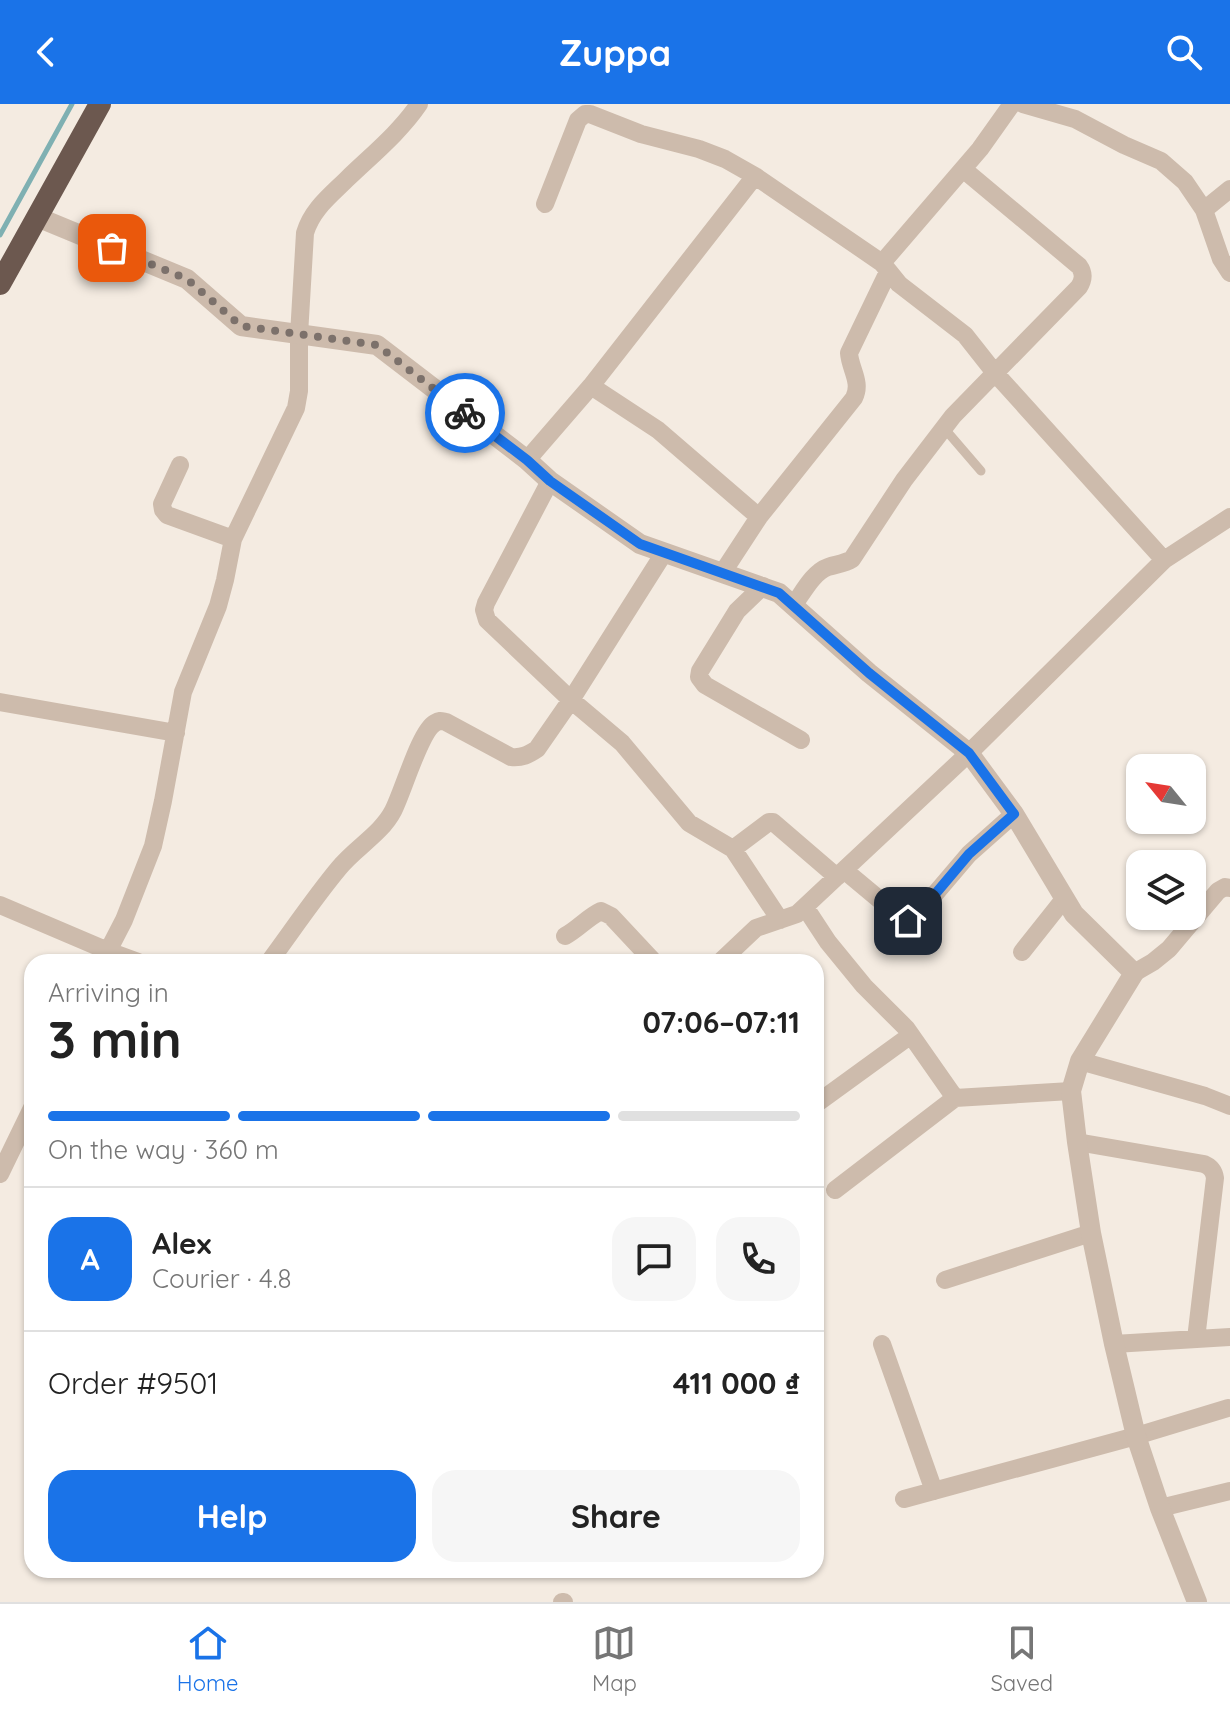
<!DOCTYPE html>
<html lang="en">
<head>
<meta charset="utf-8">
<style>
  body { margin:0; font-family:Quicksand,sans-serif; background:#f6f6f6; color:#222; height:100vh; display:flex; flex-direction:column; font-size:30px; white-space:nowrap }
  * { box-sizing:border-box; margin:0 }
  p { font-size:26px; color:#767676 }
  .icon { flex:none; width:44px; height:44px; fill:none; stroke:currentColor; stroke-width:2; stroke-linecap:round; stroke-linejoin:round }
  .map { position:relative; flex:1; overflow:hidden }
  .side { position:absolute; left:24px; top:850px; width:800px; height:624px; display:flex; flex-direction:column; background:#fff; border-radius:24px; box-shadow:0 2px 6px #0004 }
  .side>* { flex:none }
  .needle { width:52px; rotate:300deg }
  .tools { position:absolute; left:1126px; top:650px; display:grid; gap:16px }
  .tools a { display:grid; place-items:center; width:80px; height:80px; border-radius:16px; background:#fff; box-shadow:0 2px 6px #0004; font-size:40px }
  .pin { position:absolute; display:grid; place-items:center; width:68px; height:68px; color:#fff; margin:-34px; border-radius:16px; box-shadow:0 4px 12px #0006 }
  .courier { position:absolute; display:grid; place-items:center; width:80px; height:80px; margin:-40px; border:6px solid #1a73e8; border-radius:50%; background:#fff; color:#222; box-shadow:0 2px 10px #0007 }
  .overview em { font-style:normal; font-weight:700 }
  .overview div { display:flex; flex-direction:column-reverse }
  .overview { display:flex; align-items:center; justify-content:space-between; height:136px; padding:0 24px }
  h1 { font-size:52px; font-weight:700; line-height:60px }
  .bar { display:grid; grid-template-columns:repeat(4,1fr); gap:12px 8px; align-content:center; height:96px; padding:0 24px }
  .bar i { height:10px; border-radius:6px; background:#e0e0e0 }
  .bar .on { background:#1a73e8 }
  .bar p { grid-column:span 4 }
  .line { display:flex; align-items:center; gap:20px; padding:0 24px; border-top:2px solid #e0e0e0 }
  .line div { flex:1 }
  .round { display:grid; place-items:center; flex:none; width:84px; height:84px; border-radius:24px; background:#f6f6f6 }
  .cta { display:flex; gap:16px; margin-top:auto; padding:16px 24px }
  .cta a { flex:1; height:92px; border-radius:24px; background:#1a73e8; color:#fff; font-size:32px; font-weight:700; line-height:92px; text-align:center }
  .cta a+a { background:#f6f6f6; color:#222 }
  header { display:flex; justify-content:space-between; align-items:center; height:104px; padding:0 24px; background:#1a73e8; color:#fff; font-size:36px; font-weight:700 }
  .menu { display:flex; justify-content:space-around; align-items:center; height:112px; border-top:2px solid #e0e0e0; background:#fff; font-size:22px; color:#767676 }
  .menu a { display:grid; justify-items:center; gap:4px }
  .menu .on { color:#1a73e8 }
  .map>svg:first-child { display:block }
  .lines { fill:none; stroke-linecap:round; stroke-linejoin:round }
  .stream { stroke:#7fb0b2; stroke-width:5 }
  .service { stroke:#cdbbac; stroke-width:9 }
  .minor { stroke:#cdbbac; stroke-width:18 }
  .tertiary { stroke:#cdbbac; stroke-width:20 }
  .trunk { stroke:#6c584f; stroke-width:22 }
  .done { stroke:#7c716b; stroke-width:8; stroke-dasharray:0 14.4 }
  .route { stroke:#1a73e8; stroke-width:10 }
</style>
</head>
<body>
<header><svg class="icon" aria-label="back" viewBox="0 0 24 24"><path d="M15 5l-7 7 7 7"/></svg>Zuppa<svg class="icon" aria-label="search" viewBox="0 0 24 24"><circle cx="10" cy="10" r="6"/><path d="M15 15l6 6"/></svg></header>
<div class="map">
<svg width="1230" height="1498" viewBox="0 0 1230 1498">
  <rect width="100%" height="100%" fill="#f4ebe1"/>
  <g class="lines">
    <path class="stream" d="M0,131L72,0"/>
    <path class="service" d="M944,324L981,367"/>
    <path class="minor" d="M1023,0L1075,15L1124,41L1161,57L1185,78L1204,106L1221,155L1230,169
      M545,100L578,16L585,10H590L641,30L699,45L725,55L755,72L882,159L899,180L965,231L995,269L1164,456
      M1204,106L1230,85
      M882,159L980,45L1012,0
      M591,282L658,326L759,413
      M527,356L591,282L755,72
      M180,361L162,400L163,406L167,411L233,435
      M550,377L486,499L484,506L487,516L571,596L622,639L689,719L733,745L780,816
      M723,468L759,413L854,294C862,278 850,265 849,249L888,168
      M763,482L737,507L700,567L699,573L705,581L801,636
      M793,502C802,490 813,468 828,463C837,460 844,460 852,455L904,376L953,312L1079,183C1084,175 1084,169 1079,162L963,65
      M0,598L176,629
      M733,745L769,718H773L837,773
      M844,766L904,816L912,817L969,750L1014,710
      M0,801L108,847L124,816L153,742L163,697L183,588L218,502L225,476L233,435L296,304L299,287V231L305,129C312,105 331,91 348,74C373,50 400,28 419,0
      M805,803L828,838L864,882L906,924L955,994
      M565,832C578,825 588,813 601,807L611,812L654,858
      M1022,848L1064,795
      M104,855L108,847L138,858
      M269,858C292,827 314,794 339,764C355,744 381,730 393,707C403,688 420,627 435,619C440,616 441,617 446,618L511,653C522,654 528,651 537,645L571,596L664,449
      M720,858L756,824L797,810L969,649L1164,456L1230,413
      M1134,869L1153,858L1169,845L1218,787L1225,783L1230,784
      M1080,957L1205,992L1230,1002
      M816,1000L911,931
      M1077,1038L1204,1060C1211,1063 1214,1067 1215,1074L1196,1235
      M0,1070L32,1004
      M835,1086L955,994L1071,987
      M945,1176L1091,1129
      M882,1240L934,1387
      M1114,1240L1230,1233
      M904,1395L1136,1332L1228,1304
      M1160,1404L1230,1387
      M562,1498H564"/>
    <path class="tertiary" d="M37,113L187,175L241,222L377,241L527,356L550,377L640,440L779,489L869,569L969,649L1014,710L1074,810L1134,869L1080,957L1071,987L1077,1038L1091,1129L1114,1240L1136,1332L1160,1404L1197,1498"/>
    <path class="trunk" d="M0,180L100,0"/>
  </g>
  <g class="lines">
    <path class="done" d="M112,144L187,175L241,222L377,241L465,309"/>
    <path class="route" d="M465,309L527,356L550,377L640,440L779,489L869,569L969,649L1014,710L969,750L915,814L908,817"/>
  </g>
</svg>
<div class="tools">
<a><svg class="needle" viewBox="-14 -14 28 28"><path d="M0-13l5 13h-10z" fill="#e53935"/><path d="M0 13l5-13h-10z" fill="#767676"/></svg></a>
<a><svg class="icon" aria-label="layers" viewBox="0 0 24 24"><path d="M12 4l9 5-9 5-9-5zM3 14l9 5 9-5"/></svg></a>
</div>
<div class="pin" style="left:112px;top:144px;background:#ea580c"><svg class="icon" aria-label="bag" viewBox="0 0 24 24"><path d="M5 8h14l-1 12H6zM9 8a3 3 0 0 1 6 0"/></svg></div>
<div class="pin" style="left:908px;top:817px;background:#1f2937"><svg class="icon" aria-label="home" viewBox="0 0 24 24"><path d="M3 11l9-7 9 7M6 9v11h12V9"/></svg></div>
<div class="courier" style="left:465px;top:309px"><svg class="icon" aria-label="bike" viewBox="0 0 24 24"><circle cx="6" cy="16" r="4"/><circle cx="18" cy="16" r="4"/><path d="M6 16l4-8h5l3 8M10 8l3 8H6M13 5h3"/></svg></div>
<section class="side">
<div class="overview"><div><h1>3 min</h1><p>Arriving in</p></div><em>07:06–07:11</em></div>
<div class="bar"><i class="on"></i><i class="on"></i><i class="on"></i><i></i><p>On the way · 360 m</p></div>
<div class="line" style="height:144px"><b class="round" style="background:#1a73e8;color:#fff">A</b><div><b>Alex</b><p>Courier · 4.8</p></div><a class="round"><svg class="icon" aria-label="chat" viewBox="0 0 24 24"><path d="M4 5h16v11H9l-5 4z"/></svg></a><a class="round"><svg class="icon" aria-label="phone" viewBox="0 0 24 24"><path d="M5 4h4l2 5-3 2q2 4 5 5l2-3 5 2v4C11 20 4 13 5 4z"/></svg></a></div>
<div class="line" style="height:104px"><div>Order #9501</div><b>411 000 ₫</b></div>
<div class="cta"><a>Help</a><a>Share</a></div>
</section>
</div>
<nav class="menu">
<a class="on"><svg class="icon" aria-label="home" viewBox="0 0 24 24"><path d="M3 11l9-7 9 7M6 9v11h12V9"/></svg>Home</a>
<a><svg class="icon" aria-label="map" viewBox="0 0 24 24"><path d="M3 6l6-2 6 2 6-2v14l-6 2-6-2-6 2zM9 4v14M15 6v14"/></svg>Map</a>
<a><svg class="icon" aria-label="saved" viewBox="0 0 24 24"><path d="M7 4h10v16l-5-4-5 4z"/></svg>Saved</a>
</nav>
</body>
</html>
